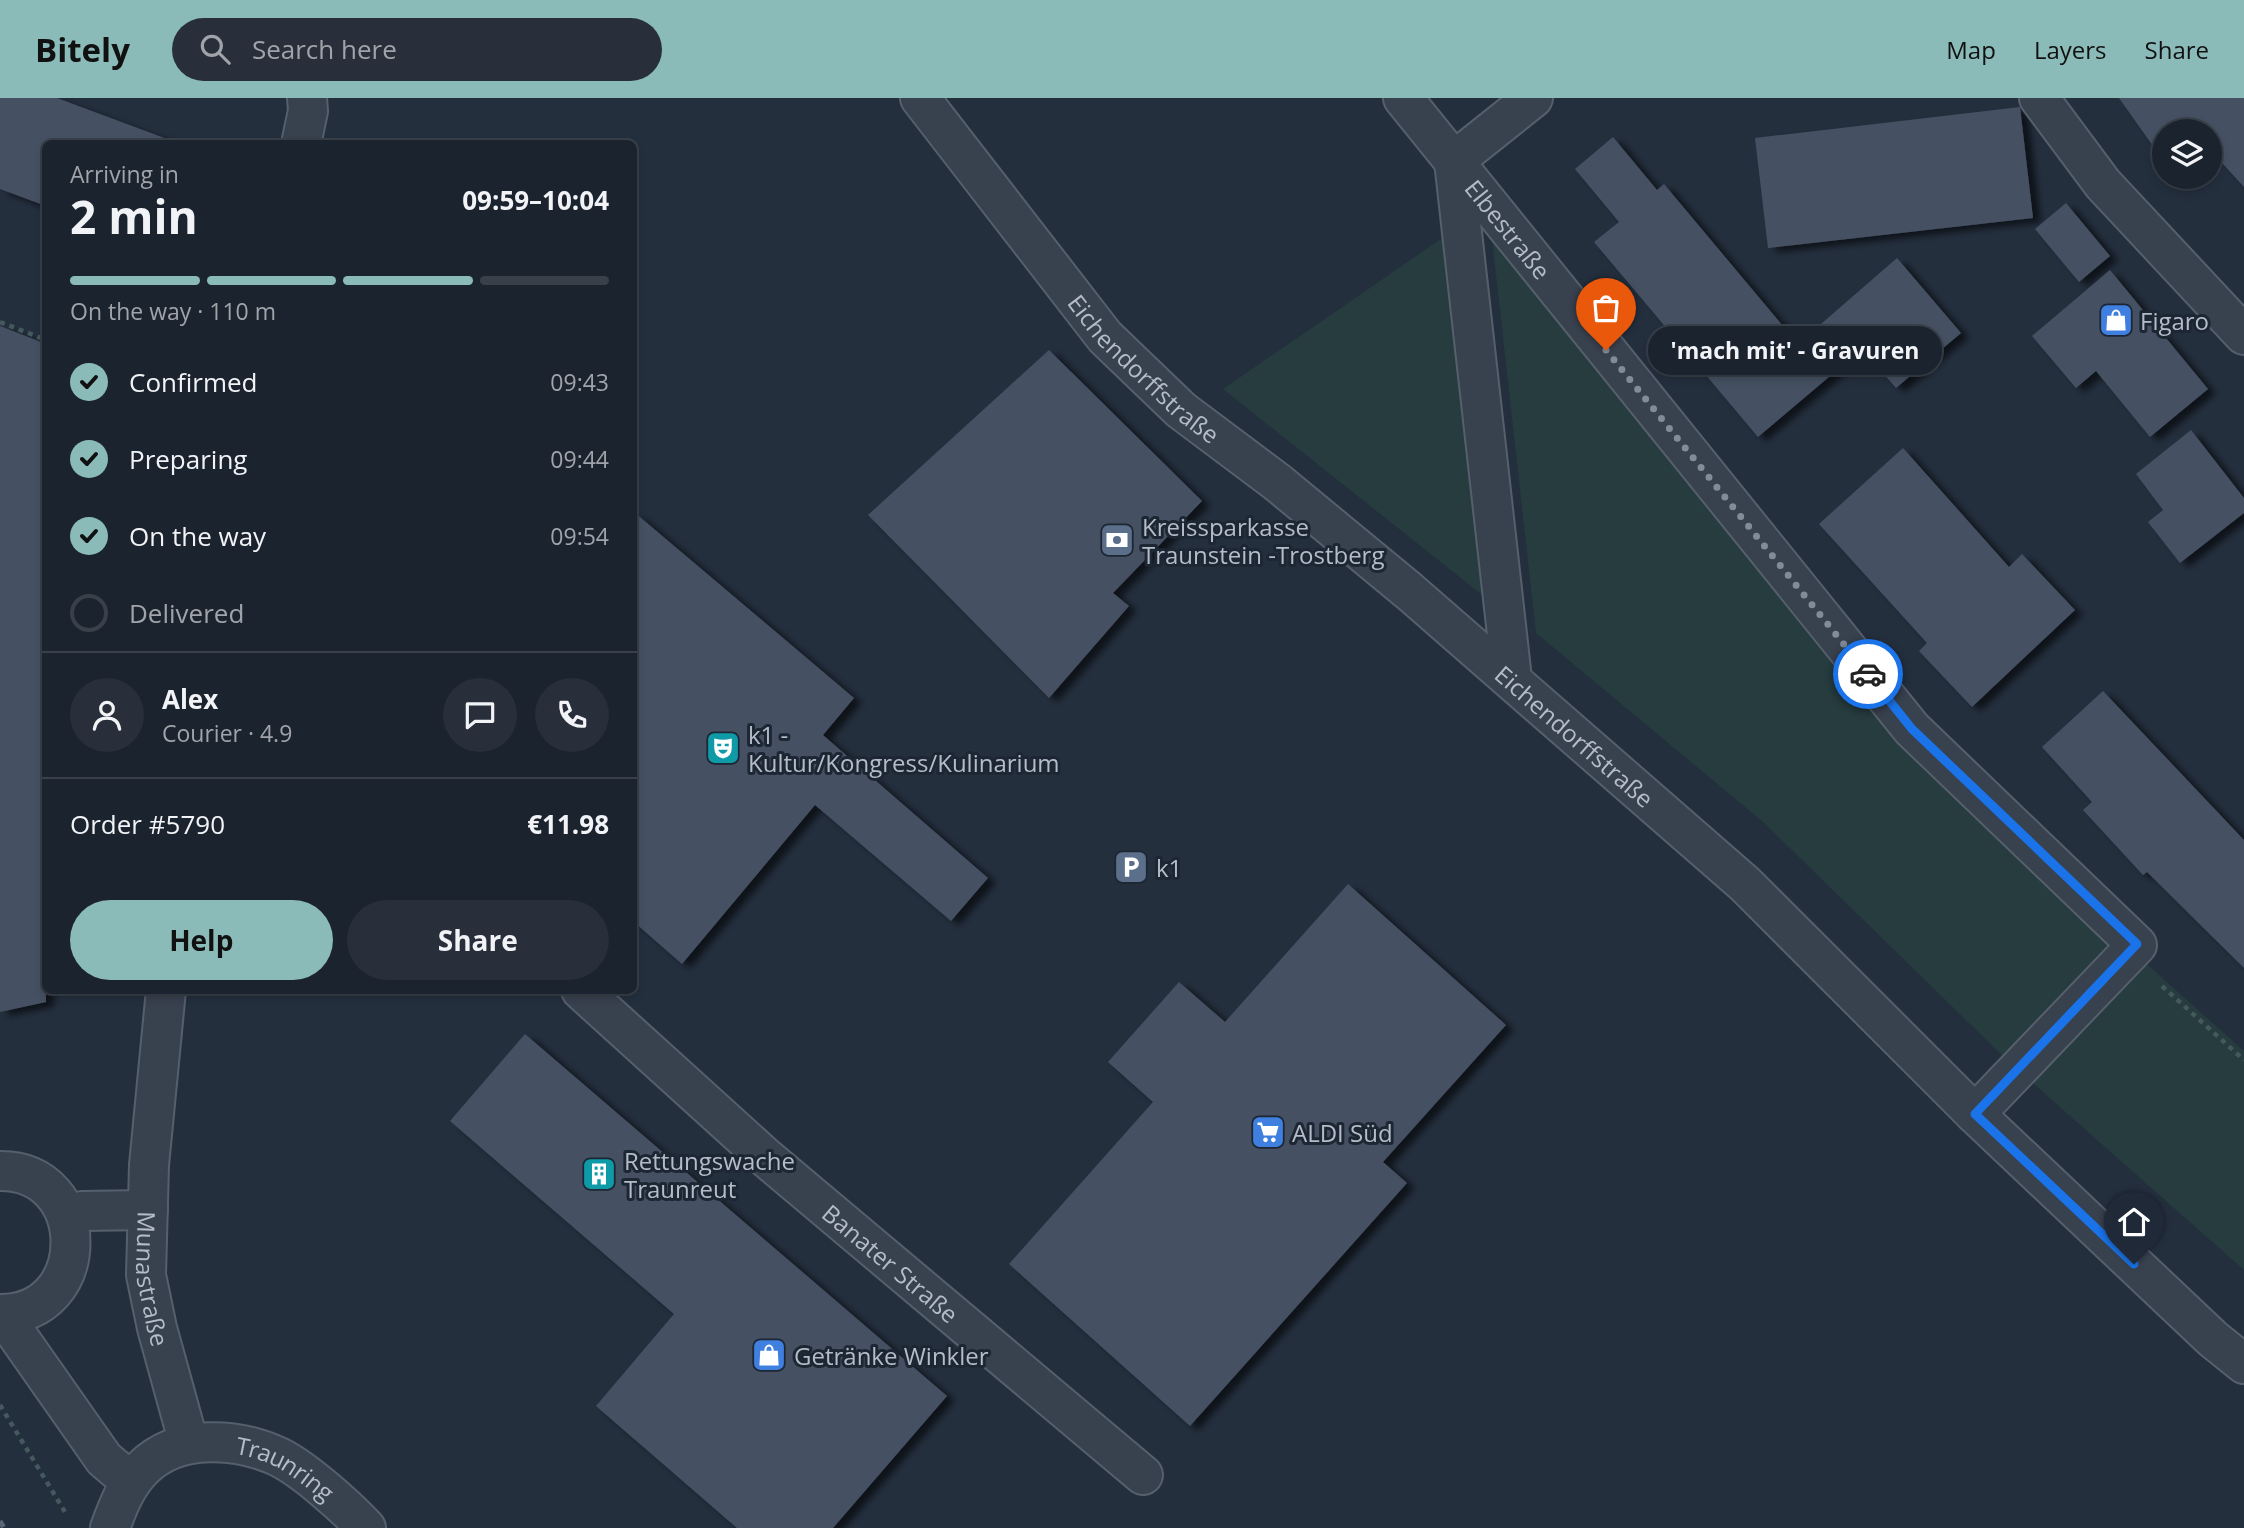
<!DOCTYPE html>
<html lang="en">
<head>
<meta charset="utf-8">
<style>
  body { margin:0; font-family:"Open Sans",sans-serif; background:#282f3a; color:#f1f3f6; height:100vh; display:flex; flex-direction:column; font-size:26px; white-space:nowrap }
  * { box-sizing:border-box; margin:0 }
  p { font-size:23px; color:#a0a4aa }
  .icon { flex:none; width:38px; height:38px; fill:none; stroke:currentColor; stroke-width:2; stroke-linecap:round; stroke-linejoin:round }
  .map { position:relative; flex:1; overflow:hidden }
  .details { position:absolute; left:42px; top:42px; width:595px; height:854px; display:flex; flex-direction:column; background:#1b232e; border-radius:10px; box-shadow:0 4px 10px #0003,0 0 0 2px #39404a }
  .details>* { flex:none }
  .buttons { position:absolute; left:2152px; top:21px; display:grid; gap:14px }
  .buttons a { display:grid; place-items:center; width:70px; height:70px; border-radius:50%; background:#1b232e; box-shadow:0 4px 10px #0003,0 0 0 2px #39404a; font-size:35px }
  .pin { position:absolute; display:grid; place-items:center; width:60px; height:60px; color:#fff; margin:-72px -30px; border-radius:50% 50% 50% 0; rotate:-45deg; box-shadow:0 0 7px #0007 }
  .pin .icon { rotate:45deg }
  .courier { position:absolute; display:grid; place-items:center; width:70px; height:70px; margin:-35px; border:5px solid #1a73e8; border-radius:50%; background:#fff; color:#222; box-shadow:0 2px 9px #0007 }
  .bubble { position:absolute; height:49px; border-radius:24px; background:#1b232e; box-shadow:0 4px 10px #0003,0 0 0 2px #39404a; font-size:23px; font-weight:700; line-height:49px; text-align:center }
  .overview em { font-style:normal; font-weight:700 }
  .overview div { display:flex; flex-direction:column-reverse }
  .overview { display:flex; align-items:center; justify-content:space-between; height:119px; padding:0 28px }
  h1 { font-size:46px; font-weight:700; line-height:52px }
  .bar { display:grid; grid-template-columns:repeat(4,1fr); gap:10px 7px; align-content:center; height:84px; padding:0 28px }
  .bar i { height:9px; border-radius:5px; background:#39404a }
  .bar .selected { background:#8bbbb9 }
  .bar p { grid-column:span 4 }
  .line { display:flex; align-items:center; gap:18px; padding:0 28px; border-top:2px solid #39404a }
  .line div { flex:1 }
  .round { display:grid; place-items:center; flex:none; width:74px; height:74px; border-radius:37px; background:#282f3a }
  ol { padding:0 28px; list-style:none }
  li { display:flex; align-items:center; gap:21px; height:77px }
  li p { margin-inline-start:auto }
  li .icon { padding:7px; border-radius:50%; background:#8bbbb9; color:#111; stroke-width:4 }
  li:last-child { color:#a0a4aa }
  li i { width:38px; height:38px; border:4px solid #39404a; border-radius:50% }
  .primary-button { display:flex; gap:14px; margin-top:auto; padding:14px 28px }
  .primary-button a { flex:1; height:80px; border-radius:42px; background:#8bbbb9; color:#111; font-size:28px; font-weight:700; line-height:80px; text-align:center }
  .primary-button a+a { background:#282f3a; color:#f1f3f6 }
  header { display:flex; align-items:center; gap:42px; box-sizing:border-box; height:98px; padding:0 35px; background:#8bbbb9; color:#111 }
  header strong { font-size:33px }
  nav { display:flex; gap:38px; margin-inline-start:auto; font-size:24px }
  .search { width:490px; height:63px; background:#282f3a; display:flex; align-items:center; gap:18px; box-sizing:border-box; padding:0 24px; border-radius:38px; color:#a0a4aa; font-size:26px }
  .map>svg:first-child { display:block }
  .green { fill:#263c3f }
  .building { fill:#455162; filter:url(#shadow) }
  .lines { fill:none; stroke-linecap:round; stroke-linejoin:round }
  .minor-casing { stroke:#565f6c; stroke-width:42 }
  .path { stroke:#44595c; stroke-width:4.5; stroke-dasharray:5 5; stroke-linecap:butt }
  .minor { stroke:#38414e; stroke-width:38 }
  .rail { stroke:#5a6575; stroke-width:5; stroke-dasharray:7 7; stroke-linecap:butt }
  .done { stroke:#828b98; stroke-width:7; stroke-dasharray:0 12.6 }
  .route { stroke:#1a73e8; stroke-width:9 }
  .labels { text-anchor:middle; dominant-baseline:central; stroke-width:6; stroke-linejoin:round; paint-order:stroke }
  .street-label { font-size:24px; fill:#b4bcc9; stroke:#1d2633 }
  .poi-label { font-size:24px; fill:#b4bcc9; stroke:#1d2633; text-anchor:start }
</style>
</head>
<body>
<header>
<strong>Bitely</strong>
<div class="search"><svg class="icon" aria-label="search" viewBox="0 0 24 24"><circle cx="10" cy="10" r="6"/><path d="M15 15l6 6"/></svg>Search here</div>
<nav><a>Map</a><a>Layers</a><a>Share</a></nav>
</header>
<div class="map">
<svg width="2244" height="1430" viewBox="0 0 2244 1430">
  <defs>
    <filter id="shadow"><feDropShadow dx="8" dy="4.5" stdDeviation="3.5" flood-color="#0009"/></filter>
  </defs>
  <rect width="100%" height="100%" fill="#242f3e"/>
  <path class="green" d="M1490,122L2123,847L2010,965L1762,723L1536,535Z
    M1451,134L1491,504L1223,291Z
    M2140,860L2244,953V1172L2026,979Z"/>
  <path class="building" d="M0,0H57L167,41V46H46V108L0,91Z
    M2119,0H2244V89L2213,55L2210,57V33H2165V65Z
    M2020,9L2033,120L1768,150L1755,40Z
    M1613,39L1657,92L1664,86L1798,246L1897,160L1961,235L1896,290L1862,251L1758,339L1594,144L1619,124L1575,71Z
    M2066,105L2110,158L2079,184L2035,131Z
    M2110,172L2208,291L2150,339L2096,273L2076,290L2032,238Z
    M0,228L46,246V904L0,914Z
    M1049,252L1202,403L1113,495L1129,508L1049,600L868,417Z
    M2191,332L2244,400V415L2180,465L2148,424L2163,412L2136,376Z
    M1903,350L2009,469L2022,456L2075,512L1972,609L1919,553L1927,545L1819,426Z
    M634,414L854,600L823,637L988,780L951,823L815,707L682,866L634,824Z
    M2103,593L2244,742V870L2147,774L2143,777L2083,712L2092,704L2042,649Z
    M1348,786L1506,927L1383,1064L1407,1085L1190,1328L1009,1166L1153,1004L1108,964L1179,884L1225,924Z
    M525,936L947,1298L833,1430H737L596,1308L674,1216L450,1023Z"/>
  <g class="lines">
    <g class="minor-casing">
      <g id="minor">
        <path id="s1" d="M920,0L1105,239L1181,312L1277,384L1409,493L1745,786L1975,1016L2213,1241L2244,1266"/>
        <path id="s2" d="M1403,0L1912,631L2137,847L1975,1016"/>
        <path d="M2039,0L2103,86L2244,237"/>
        <path d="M301,46L308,13L307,0"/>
        <path d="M1512,581L1454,63L1533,0"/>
        <path id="s3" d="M166,892L149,1067L146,1177L157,1230L189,1346"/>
        <path id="s4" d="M581,892L764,1058L1143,1377"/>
        <path d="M0,1073C94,1072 94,1217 0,1216"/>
        <path d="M67,1119L82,1113L148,1112"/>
        <path d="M3,1217L104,1361L131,1384"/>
        <path id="s5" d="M110,1430C118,1408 126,1387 143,1370C178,1335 238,1340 279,1359C305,1372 345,1408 366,1430"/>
      </g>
    </g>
    <path class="path" d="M0,224L46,242
      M2162,888L2244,962
      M0,1307L65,1414"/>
    <use href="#minor" class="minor"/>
    <path class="rail" d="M0,1423L4,1430"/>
  </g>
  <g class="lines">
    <path class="done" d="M1606,252L1868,576"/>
    <path class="route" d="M1868,576L1912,631L2137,846L1975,1016L2134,1166"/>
  </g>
  <defs>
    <g id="shop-square" transform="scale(1.75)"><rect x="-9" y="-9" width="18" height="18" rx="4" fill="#3f7fe0" stroke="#1d2633"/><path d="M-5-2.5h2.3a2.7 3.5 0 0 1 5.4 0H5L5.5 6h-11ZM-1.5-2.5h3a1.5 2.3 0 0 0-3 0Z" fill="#fff"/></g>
    <g id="bank-square" transform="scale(1.75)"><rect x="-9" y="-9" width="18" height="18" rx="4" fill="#5c6f8a" stroke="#1d2633"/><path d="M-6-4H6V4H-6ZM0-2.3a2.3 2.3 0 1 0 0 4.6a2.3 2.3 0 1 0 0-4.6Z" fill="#fff"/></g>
    <g id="theatre-square" transform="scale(1.75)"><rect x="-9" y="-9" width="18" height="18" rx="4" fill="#0f9aa8" stroke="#1d2633"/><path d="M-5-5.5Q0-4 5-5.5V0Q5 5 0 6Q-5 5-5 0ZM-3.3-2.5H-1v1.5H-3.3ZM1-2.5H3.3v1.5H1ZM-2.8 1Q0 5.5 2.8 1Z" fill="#fff"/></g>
    <g id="parking-square" transform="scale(1.75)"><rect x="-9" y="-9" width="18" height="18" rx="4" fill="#5c6f8a" stroke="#1d2633"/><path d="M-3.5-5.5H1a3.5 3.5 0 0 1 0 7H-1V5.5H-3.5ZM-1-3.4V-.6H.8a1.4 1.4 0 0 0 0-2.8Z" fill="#fff"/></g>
    <g id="supermarket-square" transform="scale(1.75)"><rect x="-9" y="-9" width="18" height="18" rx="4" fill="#3f7fe0" stroke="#1d2633"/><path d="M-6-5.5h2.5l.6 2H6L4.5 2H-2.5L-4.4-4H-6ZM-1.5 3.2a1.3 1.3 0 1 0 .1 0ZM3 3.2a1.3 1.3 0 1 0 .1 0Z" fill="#fff"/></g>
    <g id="building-square" transform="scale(1.75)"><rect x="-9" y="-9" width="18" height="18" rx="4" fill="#0f9aa8" stroke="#1d2633"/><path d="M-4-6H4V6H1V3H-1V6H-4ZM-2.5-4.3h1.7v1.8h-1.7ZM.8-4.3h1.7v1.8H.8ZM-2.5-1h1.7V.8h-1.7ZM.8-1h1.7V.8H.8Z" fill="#fff"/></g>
  </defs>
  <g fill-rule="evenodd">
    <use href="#shop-square" x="2116" y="222"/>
    <use href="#bank-square" x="1117" y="442"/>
    <use href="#theatre-square" x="723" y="650"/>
    <use href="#parking-square" x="1131" y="769"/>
    <use href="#supermarket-square" x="1268" y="1034"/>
    <use href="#building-square" x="599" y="1076"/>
    <use href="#shop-square" x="769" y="1257"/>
  </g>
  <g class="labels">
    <g class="street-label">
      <text stroke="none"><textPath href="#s2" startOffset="168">Elbestraße</textPath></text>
      <text stroke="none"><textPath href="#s1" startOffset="352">Eichendorffstraße</textPath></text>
      <text stroke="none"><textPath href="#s1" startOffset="919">Eichendorffstraße</textPath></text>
      <text stroke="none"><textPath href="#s4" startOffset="413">Banater Straße</textPath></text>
      <text stroke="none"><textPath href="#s3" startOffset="290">Munastraße</textPath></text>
      <text stroke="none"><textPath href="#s5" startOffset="224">Traunring</textPath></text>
    </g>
    <g class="poi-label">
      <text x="2140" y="222">Figaro</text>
      <text x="1142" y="428">Kreissparkasse<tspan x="1142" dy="28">Traunstein -Trostberg</tspan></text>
      <text x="748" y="636">k1 -<tspan x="748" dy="28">Kultur/Kongress/Kulinarium</tspan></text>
      <text x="1156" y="769">k1</text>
      <text x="1292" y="1034">ALDI Süd</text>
      <text x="624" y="1062">Rettungswache<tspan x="624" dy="28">Traunreut</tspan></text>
      <text x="794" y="1257">Getränke Winkler</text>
    </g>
  </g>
</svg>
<div class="buttons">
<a><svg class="icon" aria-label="layers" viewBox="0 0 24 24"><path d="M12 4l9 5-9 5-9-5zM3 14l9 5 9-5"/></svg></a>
</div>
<div class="pin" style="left:1606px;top:252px;background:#ea580c"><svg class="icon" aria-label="bag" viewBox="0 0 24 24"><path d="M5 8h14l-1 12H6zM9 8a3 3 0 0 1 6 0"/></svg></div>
<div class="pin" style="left:2134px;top:1166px;background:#1f2937"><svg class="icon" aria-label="home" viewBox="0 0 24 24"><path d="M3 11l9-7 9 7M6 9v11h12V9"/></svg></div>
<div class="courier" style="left:1868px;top:576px"><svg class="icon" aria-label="car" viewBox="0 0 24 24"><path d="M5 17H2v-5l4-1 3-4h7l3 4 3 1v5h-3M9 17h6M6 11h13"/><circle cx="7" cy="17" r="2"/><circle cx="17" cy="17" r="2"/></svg></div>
<div class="bubble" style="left:1648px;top:228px;width:294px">'mach mit' - Gravuren</div>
<section class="details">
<div class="overview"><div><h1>2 min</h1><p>Arriving in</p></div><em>09:59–10:04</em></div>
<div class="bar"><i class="selected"></i><i class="selected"></i><i class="selected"></i><i></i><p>On the way · 110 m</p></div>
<ol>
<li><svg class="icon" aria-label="check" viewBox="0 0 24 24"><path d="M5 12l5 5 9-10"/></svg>Confirmed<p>09:43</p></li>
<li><svg class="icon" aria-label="check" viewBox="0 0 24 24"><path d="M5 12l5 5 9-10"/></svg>Preparing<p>09:44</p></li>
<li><svg class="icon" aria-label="check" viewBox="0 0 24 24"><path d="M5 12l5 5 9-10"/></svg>On the way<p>09:54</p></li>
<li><i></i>Delivered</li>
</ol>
<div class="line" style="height:126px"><a class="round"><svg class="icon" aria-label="person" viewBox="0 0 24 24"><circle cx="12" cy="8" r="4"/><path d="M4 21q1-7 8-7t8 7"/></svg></a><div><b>Alex</b><p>Courier · 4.9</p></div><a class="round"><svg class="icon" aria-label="chat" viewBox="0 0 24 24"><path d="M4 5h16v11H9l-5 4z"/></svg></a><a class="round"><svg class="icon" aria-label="phone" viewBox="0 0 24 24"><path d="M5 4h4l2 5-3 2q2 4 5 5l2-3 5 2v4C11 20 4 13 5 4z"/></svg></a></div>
<div class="line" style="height:91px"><div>Order #5790</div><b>€11.98</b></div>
<div class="primary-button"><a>Help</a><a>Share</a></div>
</section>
</div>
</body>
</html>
